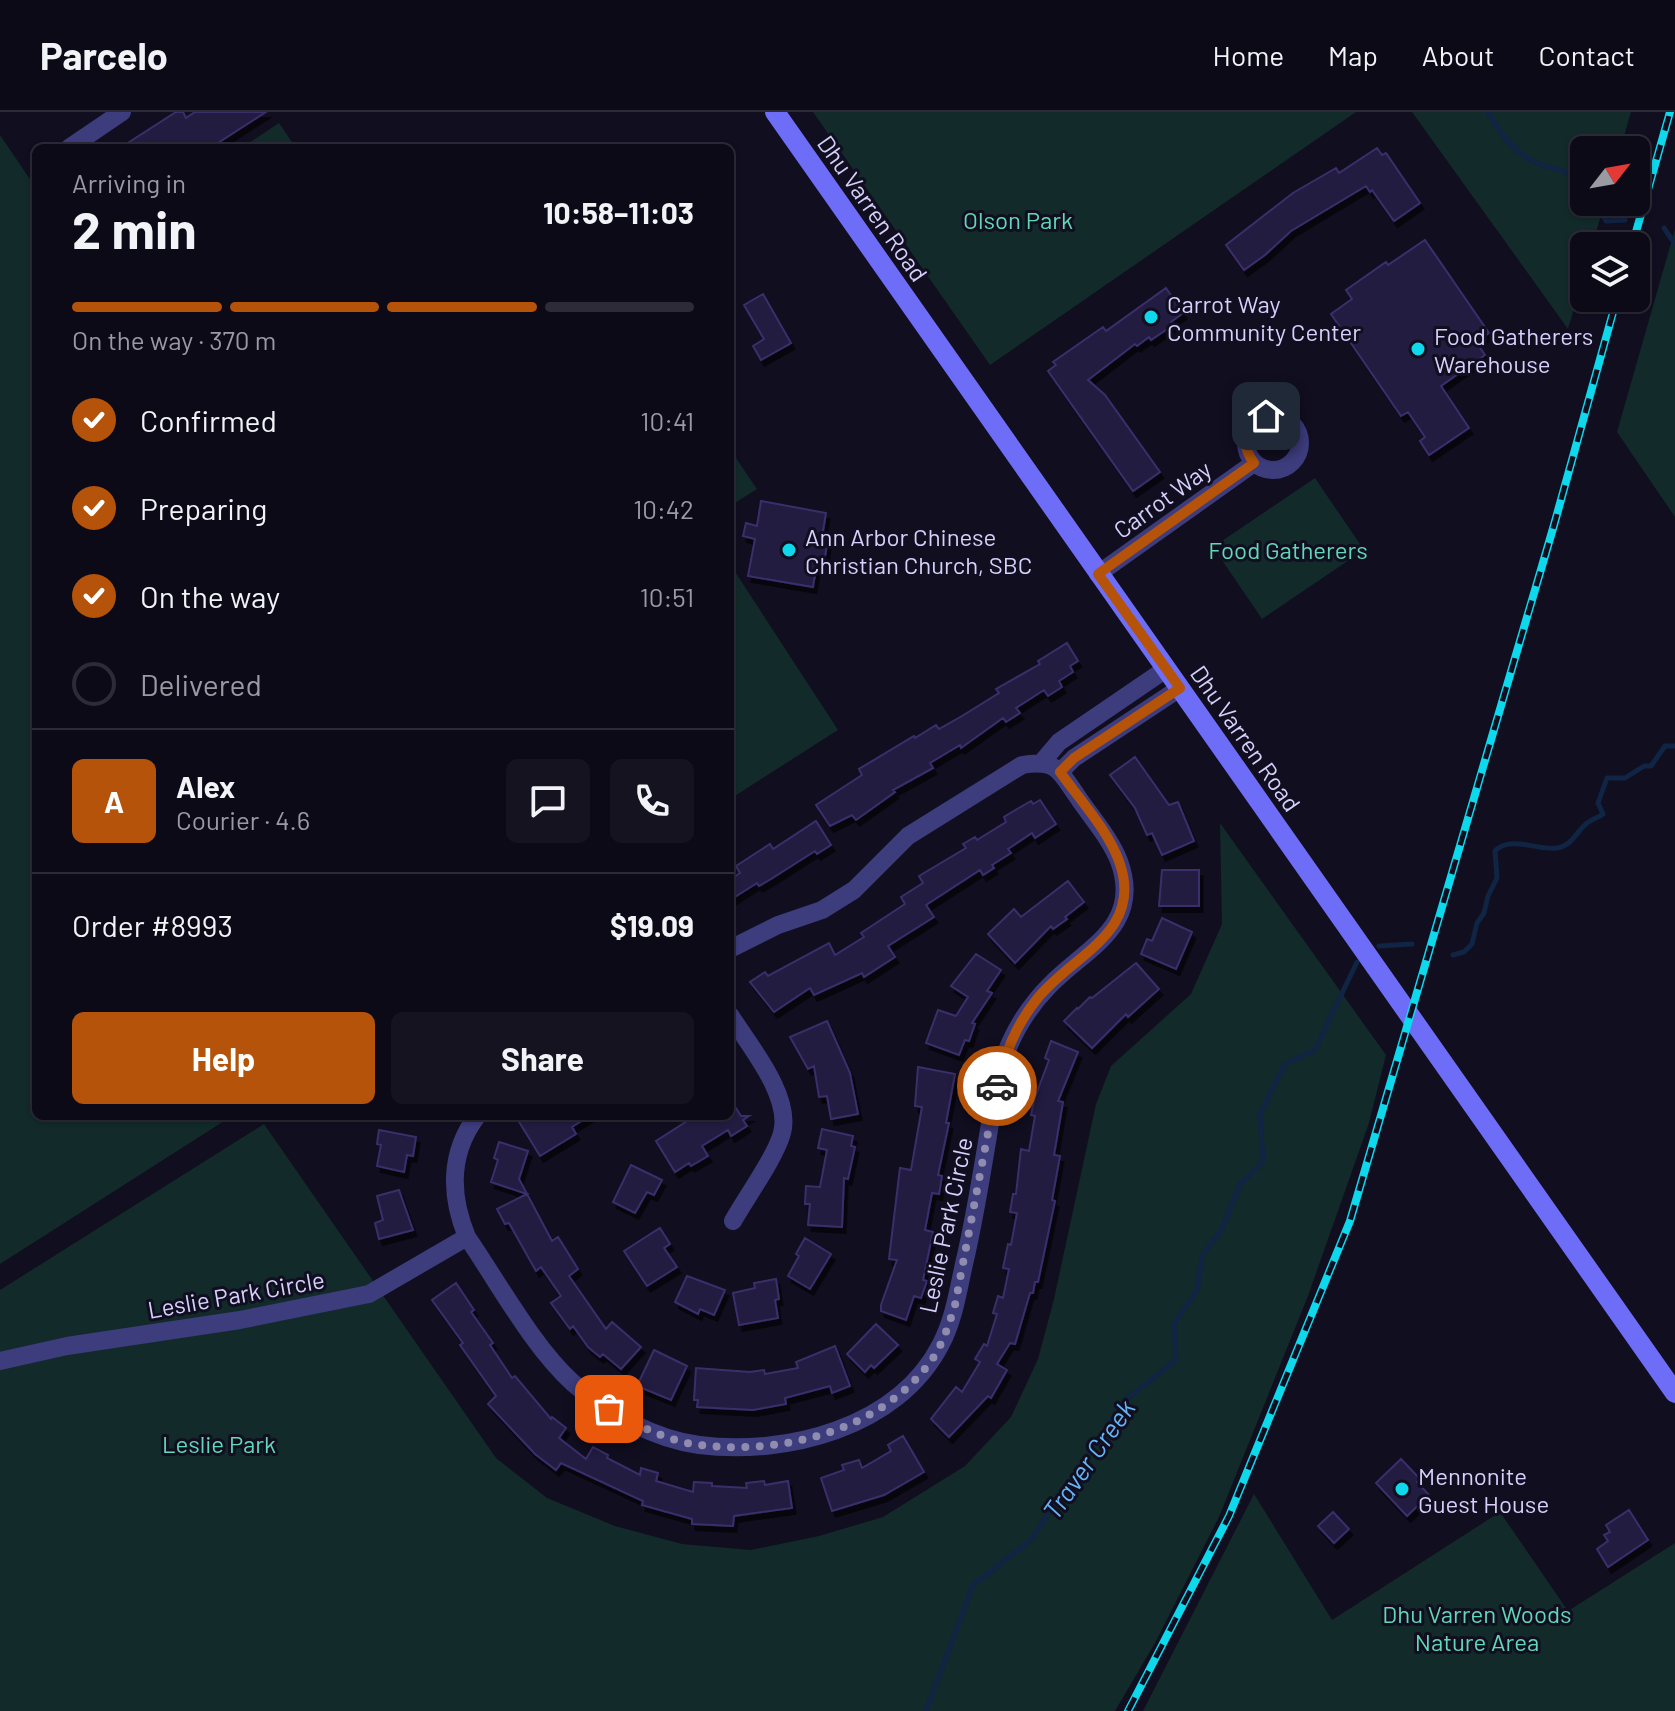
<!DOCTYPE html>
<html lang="en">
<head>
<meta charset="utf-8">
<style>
  body { margin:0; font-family:Barlow,sans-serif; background:#161321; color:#f1f3f6; height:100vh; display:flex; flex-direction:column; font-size:30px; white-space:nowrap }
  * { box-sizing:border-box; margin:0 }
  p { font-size:26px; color:#9a9aa2 }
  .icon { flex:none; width:44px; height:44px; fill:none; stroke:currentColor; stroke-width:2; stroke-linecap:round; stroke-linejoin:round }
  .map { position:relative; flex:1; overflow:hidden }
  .details { position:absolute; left:32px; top:32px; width:702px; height:976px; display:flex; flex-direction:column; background:#0d0a18; border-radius:12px; box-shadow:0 2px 6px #0004,0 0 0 2px #2d2b37 }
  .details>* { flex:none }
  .needle { width:52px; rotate:59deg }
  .fabs { position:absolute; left:1570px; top:24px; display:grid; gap:16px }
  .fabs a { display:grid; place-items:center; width:80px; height:80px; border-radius:12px; background:#0d0a18; box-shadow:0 2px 6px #0004,0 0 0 2px #2d2b37; font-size:40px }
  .pin { position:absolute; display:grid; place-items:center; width:68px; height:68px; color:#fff; margin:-34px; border-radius:16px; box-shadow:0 4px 12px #0006 }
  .courier { position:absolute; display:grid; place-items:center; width:80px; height:80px; margin:-40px; border:6px solid #b45309; border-radius:50%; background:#fff; color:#222; box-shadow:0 2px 10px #0007 }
  .summary em { font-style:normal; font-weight:700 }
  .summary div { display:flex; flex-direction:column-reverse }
  .summary { display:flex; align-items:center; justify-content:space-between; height:136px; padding:0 40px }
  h1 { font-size:52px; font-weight:700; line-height:60px }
  .bar { display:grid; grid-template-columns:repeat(4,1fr); gap:12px 8px; align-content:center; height:96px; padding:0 40px }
  .bar i { height:10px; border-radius:6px; background:#2d2b37 }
  .bar .active { background:#b45309 }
  .bar p { grid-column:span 4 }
  .line { display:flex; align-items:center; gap:20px; padding:0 40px; border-top:2px solid #2d2b37 }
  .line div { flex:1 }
  .round { display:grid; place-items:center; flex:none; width:84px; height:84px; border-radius:12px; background:#161321 }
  ol { padding:0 40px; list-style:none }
  li { display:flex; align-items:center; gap:24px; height:88px }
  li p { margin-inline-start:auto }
  li .icon { padding:8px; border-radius:50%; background:#b45309; color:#fff; stroke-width:4 }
  li:last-child { color:#9a9aa2 }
  li i { width:44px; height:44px; border:4px solid #2d2b37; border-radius:50% }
  .button { display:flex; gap:16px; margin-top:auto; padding:16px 40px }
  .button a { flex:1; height:92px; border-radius:12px; background:#b45309; color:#fff; font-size:32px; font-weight:700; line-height:92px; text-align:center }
  .button a+a { background:#161321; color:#f1f3f6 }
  header { display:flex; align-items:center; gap:48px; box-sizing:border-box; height:112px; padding:0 40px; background:#0d0a18; border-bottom:2px solid #2d2b37 }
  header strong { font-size:38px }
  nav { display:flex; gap:44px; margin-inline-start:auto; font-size:28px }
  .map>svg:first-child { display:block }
  .green { fill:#122a29 }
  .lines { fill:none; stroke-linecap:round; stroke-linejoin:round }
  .stream { stroke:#102443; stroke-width:5 }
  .building { fill:#221b40; stroke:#3a2f6b; stroke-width:2; filter:url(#shadow) }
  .street { stroke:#3d3c7d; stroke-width:18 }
  .secondary { stroke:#6e6df7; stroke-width:20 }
  .rail-casing { stroke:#0dd8ec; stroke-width:8 }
  .rail { stroke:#110e20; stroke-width:5; stroke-dasharray:15; stroke-linecap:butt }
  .done { stroke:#908caf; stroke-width:8; stroke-dasharray:0 14.4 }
  .route { stroke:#b45309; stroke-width:10 }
  .poi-dot { fill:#0dd8ec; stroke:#110e20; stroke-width:3 }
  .labels { text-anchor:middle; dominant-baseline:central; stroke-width:6; stroke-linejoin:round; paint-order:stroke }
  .street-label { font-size:24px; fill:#d5d0fc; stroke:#110e20 }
  .park-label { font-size:24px; fill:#60d8b9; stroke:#110e20 }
  .poi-label { font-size:24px; fill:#d5d0fc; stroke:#110e20; text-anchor:start }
  .water-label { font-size:26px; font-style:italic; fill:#64b5f7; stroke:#110e20 }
</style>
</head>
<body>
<header>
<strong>Parcelo</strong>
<nav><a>Home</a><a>Map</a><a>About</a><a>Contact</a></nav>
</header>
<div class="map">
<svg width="1675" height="1599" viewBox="0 0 1675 1599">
  <defs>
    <filter id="shadow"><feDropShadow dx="3.5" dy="6" stdDeviation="0" flood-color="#0009"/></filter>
  </defs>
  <rect width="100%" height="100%" fill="#110e20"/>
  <path class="green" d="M813,0H1356L990,253Z
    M1412,0H1631L1620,38H1584V90H1605L1592,134H1584V163L1568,217Z
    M279,11L296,36H241Z
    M0,23L36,76V1004H232L0,1152Z
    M1675,117V405L1617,320Z
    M730,337L757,377L730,394Z
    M1315,366L1364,438L1262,507L1213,435Z
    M730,452L838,618L730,687Z
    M1220,711L1386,943L1369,1011L1308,1184L1219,1405L1155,1531L1115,1599H0V1178L264,1012L496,1346L547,1386L615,1414L682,1432L751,1438L819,1424L883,1405L965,1354L1011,1305L1038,1247L1054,1187L1096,992L1111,954L1191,882L1222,812Z
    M1254,1382L1332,1508L1500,1400L1568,1499L1675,1431V1599H1143Z"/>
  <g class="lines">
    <path class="stream" d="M1488,0C1498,19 1510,35 1529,47C1549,60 1570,53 1584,75
      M1594,90L1606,109L1625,108
      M1664,116L1675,132
      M1379,834L1412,832
      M1453,843L1464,840L1472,832L1477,811L1484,801L1488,784L1497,766L1495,739C1510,723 1539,739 1557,736C1572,734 1576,720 1586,712C1591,707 1598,706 1603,702L1598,691L1607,666H1625L1644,654H1651L1665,634H1675
      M926,1599L973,1473L1030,1429L1124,1289L1176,1248L1174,1212L1197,1178L1202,1144L1222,1117L1240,1072L1263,1050L1260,1002L1285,952L1315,938L1357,850"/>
  </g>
  <path class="building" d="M176,0H183L186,6L195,0H266L210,36H120Z
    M1377,36L1382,43L1386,41L1420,91L1394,109L1372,78L1370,80L1366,74L1291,119L1265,143L1244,158L1226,133L1293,81L1336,56L1339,61Z
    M1425,128L1489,221L1476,230L1485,243L1441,274L1469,316L1429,343L1420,329L1425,325L1408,300L1401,304L1331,202L1352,187L1346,178L1386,150L1388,153Z
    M1166,176L1183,201L1171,210L1173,213L1151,228L1149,225L1137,234L1135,232L1088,268L1105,283L1160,360L1133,379L1048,259L1056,253L1053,250L1103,215L1106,219Z
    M763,182L791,231L761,248L753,234L764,227L744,193Z
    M761,389L826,401L822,425L828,426L824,451L817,450L813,475L748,464L755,427L743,424L746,411L757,414Z
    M1067,531L1078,549L1070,554L1073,560L1059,569L1062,575L1048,584L1044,578L1016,596L1020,601L1006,610L1003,606L961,636L960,633L930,651L933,656L893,678L895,680L856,708L852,703L830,714L816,693L862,663L859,657L914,624L915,626L936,613L939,617L962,604L999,581L996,577L1040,552L1038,549Z
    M1135,645L1169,693L1178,690L1194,729L1162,743L1152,721L1147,723L1135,696L1110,663Z
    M1040,688L1056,712L1035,726L1032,721L1008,737L1011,741L992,753L994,756L983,763L980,758L926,793L934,805L888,834L895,845L864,865L862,861L814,883L810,876L774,900L750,870L765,860L768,864L829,831L835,843L864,825L861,821L905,792L901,785L923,771L919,764L966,736L963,732L975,725L977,728L1006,710L1004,705L1017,697L1031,689L1033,692Z
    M816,709L831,733L817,742L815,739L771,767L759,774L757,771L730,788V768L740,761L736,754L770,732L773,737Z
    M1162,758H1199V794H1159Z
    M1068,769L1084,790L1065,805L1067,807L1053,817L1051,814L1015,851L988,822L1014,797L1021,805Z
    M1162,806L1192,820L1176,857L1141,842L1147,827L1152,829Z
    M976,842L1001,858L987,879L992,881L972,911L975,912L969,929L965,928L959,943L926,931L938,898L956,904L968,885L951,874Z
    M1136,851L1159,877L1128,905L1126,902L1092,936L1064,909L1077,896L1078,897L1090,885L1092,886Z
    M827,909L850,961L858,1002L831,1007L827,984L819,985L814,954L808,957L790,925Z
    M1051,929L1078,940L1058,989L1063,990L1054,1043L1060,1044L1052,1088L1055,1089L1038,1170H1035L1033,1181H1030L1015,1232L1010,1231L997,1252L1007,1258L991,1286L988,1284L949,1325L931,1307L956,1275L962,1280L980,1250L975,1247L984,1232L987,1234L997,1202L993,1201L998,1184L1003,1186L1009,1157L1003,1156L1008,1132L1011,1133L1017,1101L1010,1100L1013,1082H1016L1021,1037L1029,1039L1035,1004L1031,1003L1034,988L1049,948L1045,946Z
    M918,955L955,962L946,1011H949L938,1063L942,1064L939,1082L932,1081L925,1118L933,1120L923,1168L927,1169L921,1186L914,1184L906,1208L881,1199V1193L897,1148L889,1147L900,1056L911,1058L922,995L915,994Z
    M730,987L741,1004H749L743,1008L747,1014L731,1024L728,1018L702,1034L708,1044L691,1054L689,1051L675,1060L656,1029L695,1004H730Z
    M525,1004H589L572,1015L576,1022L540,1044L518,1008Z
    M822,1017L853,1024L851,1034L855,1035L848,1067L844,1066L842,1115L808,1113L810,1092H805L806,1074L820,1075L827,1038L818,1036Z
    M379,1018L416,1025L413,1044L407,1043L404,1060L377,1054L381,1033L377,1032Z
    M499,1030L528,1039L519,1067L552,1129L558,1125L578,1157L569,1164L606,1217L612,1210L641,1235L621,1257L603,1242L600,1245L588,1235L573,1214L570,1217L551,1191L561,1184L541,1155L536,1159L509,1111L505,1112L497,1097L527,1082L491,1070L498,1048L494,1046Z
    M631,1053L662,1068L654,1083L647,1080L635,1101L613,1090Z
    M399,1078L413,1118L379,1127L375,1111L383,1108L377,1084Z
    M660,1116L670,1132L664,1136L677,1155L647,1174L624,1139Z
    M805,1126L831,1142L810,1177L788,1164L799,1144L796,1142Z
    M687,1164L725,1178L714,1203L700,1197L698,1202L675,1190Z
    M776,1167L779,1187L775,1188L778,1206L739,1213L733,1181L755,1176L754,1171Z
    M456,1171L474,1198L471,1200L493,1231L490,1233L512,1266L515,1264L551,1307L552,1305L566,1316L559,1326L586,1347L593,1335L608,1343L607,1346L640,1363L641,1356L658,1361L656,1369L693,1380L694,1370L712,1371V1374L747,1376L746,1371L764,1369L765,1373L788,1369L792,1396L734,1404L733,1414L692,1412V1407L642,1393L643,1389L561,1351L556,1358L535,1342L488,1292L496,1284L460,1233L463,1231L432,1188Z
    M876,1212L898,1233L874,1256L871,1253L865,1260L847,1242Z
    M835,1234L850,1274L832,1281L830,1274L785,1286L786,1292L753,1298L697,1295L698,1288H694L696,1256L750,1260L764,1258L765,1262L798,1256L796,1250Z
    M654,1238L687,1254L671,1288L637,1274Z
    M903,1324L924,1360L884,1383L832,1399L821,1366L844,1358L842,1353L859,1348L862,1356L891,1339L888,1333Z
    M1401,1347L1420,1367L1417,1370L1429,1383L1407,1404L1376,1371Z
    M1629,1398L1648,1428L1608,1455L1597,1437L1608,1429L1604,1423L1610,1420L1606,1413Z
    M1333,1400L1349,1417L1334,1431L1318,1414Z"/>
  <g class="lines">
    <path class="street" d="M69,36L122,0
      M1246 331a27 27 0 1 1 54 0a27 27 0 1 1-54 0Z
      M1098,462L1254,351
      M1042,650L1059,630L1166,557
      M1060,660L1074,646L1180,576
      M730,903C749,933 792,984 782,1021C776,1044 746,1086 733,1109
      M477,1004C449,1041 450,1084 467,1125C498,1170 533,1235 573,1271C607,1301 654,1327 699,1333C786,1344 898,1316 941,1232C954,1207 958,1179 964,1152C975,1106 982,1059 990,1012C994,990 997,965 1005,943C1015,917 1030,893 1050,873C1086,836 1143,814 1119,749C1110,726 1091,705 1077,684C1059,658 1056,647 1022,653L908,724L854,778L822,798L778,813L730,837
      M0,1249L67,1234L240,1208L369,1182L467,1125"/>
    <path class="secondary" d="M775,0L1675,1281"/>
    <g class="rail-casing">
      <path id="rail" d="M1632,134L1670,0
        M1128,1599L1229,1404L1350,1109L1554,413L1617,186"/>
    </g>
    <use href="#rail" class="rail"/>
  </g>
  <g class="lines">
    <path class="done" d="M609,1297C637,1313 667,1329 699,1333C783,1343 880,1319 931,1249C943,1232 949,1212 955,1193L997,974"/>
    <path class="route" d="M997,974C1005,941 1016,913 1037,887C1072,843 1143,821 1120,752C1109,719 1080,688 1060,660L1074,646L1180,576L1098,462L1254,351C1240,333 1245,313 1266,304"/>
  </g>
  <g class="poi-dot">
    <circle cx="1151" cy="205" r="8"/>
    <circle cx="1418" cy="237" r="8"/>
    <circle cx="789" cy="438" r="8"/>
    <circle cx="1402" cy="1377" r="8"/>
  </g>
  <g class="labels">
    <g class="street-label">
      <text transform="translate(873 96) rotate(55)">Dhu Varren Road</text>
      <text transform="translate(1162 387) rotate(-36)">Carrot Way</text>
      <text transform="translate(1246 626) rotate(55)">Dhu Varren Road</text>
      <text transform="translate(945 1113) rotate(-78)">Leslie Park Circle</text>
      <text transform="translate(236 1182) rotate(-10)">Leslie Park Circle</text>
    </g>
    <g class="park-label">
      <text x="1018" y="107">Olson Park</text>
      <text x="1288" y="437">Food Gatherers</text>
      <text x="219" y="1331">Leslie Park</text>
      <text x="1477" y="1501">Dhu Varren Woods<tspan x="1477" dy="28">Nature Area</tspan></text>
    </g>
    <g class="poi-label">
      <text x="1167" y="191">Carrot Way<tspan x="1167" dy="28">Community Center</tspan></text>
      <text x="1434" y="223">Food Gatherers<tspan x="1434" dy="28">Warehouse</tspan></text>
      <text x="805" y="424">Ann Arbor Chinese<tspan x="805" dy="28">Christian Church, SBC</tspan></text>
      <text x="1418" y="1363">Mennonite<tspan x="1418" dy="28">Guest House</tspan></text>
    </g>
    <g class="water-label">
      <text transform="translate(1088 1347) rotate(-55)">Traver Creek</text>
    </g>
  </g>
</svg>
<div class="fabs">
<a><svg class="needle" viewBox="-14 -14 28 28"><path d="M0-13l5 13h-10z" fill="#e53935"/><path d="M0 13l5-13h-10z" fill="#9a9aa2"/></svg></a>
<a><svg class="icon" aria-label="layers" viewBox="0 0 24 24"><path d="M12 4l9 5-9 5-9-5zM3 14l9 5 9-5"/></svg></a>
</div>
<div class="pin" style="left:609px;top:1297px;background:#ea580c"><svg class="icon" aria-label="bag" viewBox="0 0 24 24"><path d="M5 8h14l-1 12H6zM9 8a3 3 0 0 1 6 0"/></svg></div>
<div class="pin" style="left:1266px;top:304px;background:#1f2937"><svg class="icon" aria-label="home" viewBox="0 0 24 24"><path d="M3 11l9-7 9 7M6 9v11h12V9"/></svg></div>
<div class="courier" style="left:997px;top:974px"><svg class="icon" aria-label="car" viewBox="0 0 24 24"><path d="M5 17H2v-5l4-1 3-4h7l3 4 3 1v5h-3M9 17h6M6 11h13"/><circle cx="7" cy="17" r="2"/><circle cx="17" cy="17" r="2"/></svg></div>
<section class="details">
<div class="summary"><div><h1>2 min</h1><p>Arriving in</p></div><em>10:58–11:03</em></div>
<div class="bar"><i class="active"></i><i class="active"></i><i class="active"></i><i></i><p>On the way · 370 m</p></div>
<ol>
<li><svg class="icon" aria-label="check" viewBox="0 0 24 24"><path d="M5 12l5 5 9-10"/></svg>Confirmed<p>10:41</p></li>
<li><svg class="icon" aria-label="check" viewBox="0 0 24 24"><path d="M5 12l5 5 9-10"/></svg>Preparing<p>10:42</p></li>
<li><svg class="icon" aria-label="check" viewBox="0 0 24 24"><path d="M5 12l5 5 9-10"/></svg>On the way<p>10:51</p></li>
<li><i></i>Delivered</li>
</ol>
<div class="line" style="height:144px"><b class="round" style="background:#b45309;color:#fff">A</b><div><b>Alex</b><p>Courier · 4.6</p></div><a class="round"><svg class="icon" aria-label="chat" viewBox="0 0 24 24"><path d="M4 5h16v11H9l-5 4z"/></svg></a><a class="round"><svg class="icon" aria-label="phone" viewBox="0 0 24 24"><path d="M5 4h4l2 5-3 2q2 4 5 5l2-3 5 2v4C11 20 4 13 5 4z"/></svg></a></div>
<div class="line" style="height:104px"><div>Order #8993</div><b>$19.09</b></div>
<div class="button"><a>Help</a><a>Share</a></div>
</section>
</div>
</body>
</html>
